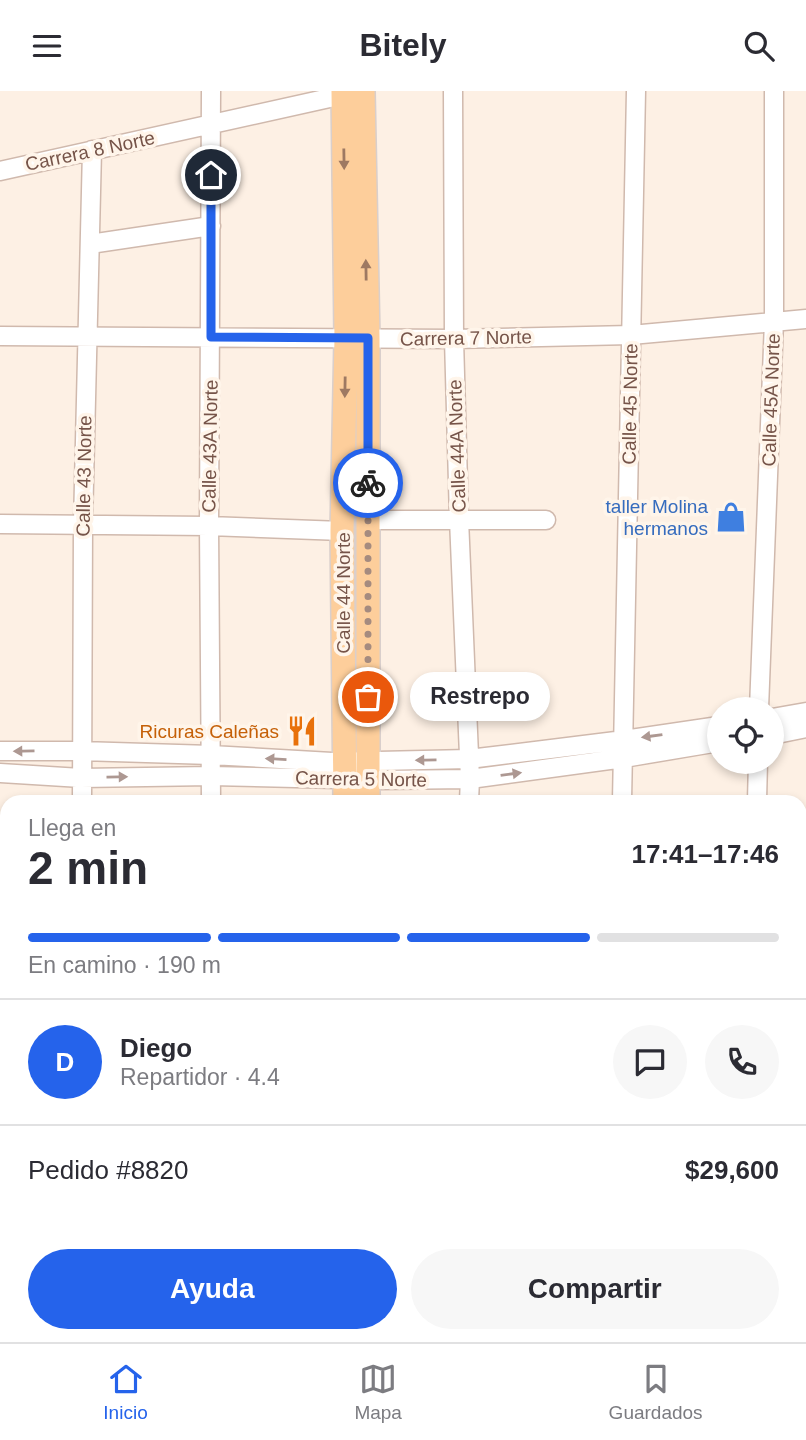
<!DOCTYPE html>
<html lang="es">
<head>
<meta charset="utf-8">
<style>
  body { margin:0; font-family:Helvetica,sans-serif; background:#f7f7f7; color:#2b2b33; height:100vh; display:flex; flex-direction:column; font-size:26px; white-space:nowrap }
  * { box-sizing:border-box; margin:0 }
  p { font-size:23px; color:#7c7c81 }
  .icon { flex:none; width:38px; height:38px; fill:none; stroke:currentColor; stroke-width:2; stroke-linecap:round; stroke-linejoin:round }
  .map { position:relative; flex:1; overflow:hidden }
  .panel { position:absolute; left:0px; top:704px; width:807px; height:548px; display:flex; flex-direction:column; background:#fff; border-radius:21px 21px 0 0; box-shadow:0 4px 10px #0003 }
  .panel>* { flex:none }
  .tools { position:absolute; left:707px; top:606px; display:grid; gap:14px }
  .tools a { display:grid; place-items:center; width:77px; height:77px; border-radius:50%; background:#fff; box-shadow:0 4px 10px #0003; font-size:35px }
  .pin { position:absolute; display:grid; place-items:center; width:60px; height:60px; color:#fff; margin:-30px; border:4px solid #fff; border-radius:50%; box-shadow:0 2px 7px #0007 }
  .courier { position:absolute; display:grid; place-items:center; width:70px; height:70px; margin:-35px; border:5px solid #2563eb; border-radius:50%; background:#fff; color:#222; box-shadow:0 2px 9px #0007 }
  .bubble { position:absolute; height:49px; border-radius:24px; background:#fff; box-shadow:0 4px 10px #0003; font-size:23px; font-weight:600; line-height:49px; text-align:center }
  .head em { font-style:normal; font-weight:600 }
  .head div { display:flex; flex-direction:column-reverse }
  .head { display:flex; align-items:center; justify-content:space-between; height:119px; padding:0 28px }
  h1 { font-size:46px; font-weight:600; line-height:52px }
  .bar { display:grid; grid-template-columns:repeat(4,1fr); gap:10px 7px; align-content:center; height:84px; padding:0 28px }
  .bar i { height:9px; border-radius:5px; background:#e1e1e2 }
  .bar .selected { background:#2563eb }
  .bar p { grid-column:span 4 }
  .line { display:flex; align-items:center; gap:18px; padding:0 28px; border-top:2px solid #e1e1e2 }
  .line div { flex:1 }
  .round { display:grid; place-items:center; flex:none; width:74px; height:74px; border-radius:37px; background:#f7f7f7 }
  .cta { display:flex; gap:14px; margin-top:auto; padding:14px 28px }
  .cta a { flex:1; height:80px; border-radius:42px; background:#2563eb; color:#fff; font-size:28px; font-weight:600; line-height:80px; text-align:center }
  .cta a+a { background:#f7f7f7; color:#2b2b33 }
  header { display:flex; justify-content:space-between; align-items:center; height:91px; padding:0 28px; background:#fff; font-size:32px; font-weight:600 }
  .tabs { display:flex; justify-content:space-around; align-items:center; height:98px; border-top:2px solid #e1e1e2; background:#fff; font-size:19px; color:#7c7c81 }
  .tabs a { display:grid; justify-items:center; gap:4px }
  .tabs .selected { color:#2563eb }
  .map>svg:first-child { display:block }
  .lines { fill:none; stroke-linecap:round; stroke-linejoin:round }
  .minor-casing { stroke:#d0b9ad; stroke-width:21 }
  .major-casing { stroke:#d9cfcc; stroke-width:26 }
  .minor { stroke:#fff; stroke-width:18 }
  .major { stroke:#fdce9b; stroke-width:23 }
  .oneway { fill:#9e7962 }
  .oneway2 { fill:#ad9892 }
  .done { stroke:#a58b7f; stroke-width:7; stroke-dasharray:0 12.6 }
  .route { stroke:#2563eb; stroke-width:9 }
  .labels { text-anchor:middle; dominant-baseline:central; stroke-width:7; stroke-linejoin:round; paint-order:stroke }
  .street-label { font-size:19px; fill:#765449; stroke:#fff5ea }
  .shop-label { font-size:19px; fill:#366cbe; stroke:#fff5ea; text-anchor:end }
  .food-label { font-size:19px; fill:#c56008; stroke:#fff5ea; text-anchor:end }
</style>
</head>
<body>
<header><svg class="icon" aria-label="menu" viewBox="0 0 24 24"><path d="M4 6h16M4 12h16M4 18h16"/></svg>Bitely<svg class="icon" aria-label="search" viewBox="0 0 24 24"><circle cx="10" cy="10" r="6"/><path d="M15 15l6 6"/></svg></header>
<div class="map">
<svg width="806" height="1251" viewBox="0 0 806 1251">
  <rect width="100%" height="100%" fill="#fdf0e4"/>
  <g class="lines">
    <g class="minor-casing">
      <path id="minor" d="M211,0L209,435L211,710
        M453,0L454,248L459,428L470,688L469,710
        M0,80L343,4
        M90,153L211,135
        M0,245L454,248L631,244L806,228
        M368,429H546
        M0,433L209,435L342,440
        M759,618L774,230V0
        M772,627L806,621
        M772,644L806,637
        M0,660H81L211,664L332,671L469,668L624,649L719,635
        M0,682L81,687L211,685L379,689L470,688L624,667L719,651
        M82,710L83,433L92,59
        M622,710L636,0
        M757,710L758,670
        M0,940H7
        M800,1055L806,1054
        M0,1085L7,1084
        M0,1230L7,1229
        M152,1244L153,1251"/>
    </g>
    <g class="major-casing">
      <path id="major" d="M343,0L346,247L342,440L345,710
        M363,0L368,247V710
        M800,1238H806
        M369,1244L371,1251
        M429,1244L440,1251
        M240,1251L246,1244
        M298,1251L299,1244
        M678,1251L739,1244"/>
    </g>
    <use href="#minor" class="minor"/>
    <use href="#major" class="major"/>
  </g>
  <defs><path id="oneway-solid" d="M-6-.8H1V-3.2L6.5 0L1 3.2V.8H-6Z" transform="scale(1.75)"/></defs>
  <g class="oneway">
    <use href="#oneway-solid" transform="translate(344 68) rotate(89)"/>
    <use href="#oneway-solid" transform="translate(366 179) rotate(-91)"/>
    <use href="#oneway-solid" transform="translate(345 296) rotate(91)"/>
  </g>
  <g class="oneway2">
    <use href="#oneway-solid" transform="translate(652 645) rotate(172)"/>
    <use href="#oneway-solid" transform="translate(24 660) rotate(179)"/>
    <use href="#oneway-solid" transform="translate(276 668) rotate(-177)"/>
    <use href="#oneway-solid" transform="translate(426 669) rotate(179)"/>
    <use href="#oneway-solid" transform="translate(511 683) rotate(-8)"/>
    <use href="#oneway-solid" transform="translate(117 686) rotate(-1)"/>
  </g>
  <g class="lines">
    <path class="done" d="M368,392V606"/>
    <path class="route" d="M211,84V246L368,247V392"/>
  </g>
  <defs>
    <g id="shop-bare" transform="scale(2.415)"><path d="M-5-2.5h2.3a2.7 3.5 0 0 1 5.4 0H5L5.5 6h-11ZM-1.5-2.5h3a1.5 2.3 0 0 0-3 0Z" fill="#3f7fe0" stroke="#fff5ea" stroke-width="2.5" paint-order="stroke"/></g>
    <g id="restaurant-bare" transform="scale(2.415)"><path d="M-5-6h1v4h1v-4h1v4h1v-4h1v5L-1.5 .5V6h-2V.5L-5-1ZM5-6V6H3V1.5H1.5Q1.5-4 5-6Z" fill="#e8710a" stroke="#fff5ea" stroke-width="2.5" paint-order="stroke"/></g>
  </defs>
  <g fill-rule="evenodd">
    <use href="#shop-bare" x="731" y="426"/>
    <use href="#restaurant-bare" x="302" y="640"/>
  </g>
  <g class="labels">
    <g class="street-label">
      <text transform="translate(90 60) rotate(-12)">Carrera 8 Norte</text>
      <text transform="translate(466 247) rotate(-1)">Carrera 7 Norte</text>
      <text transform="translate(771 309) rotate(-88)">Calle 45A Norte</text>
      <text transform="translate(630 313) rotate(-89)">Calle 45 Norte</text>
      <text transform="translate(210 355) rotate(-89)">Calle 43A Norte</text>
      <text transform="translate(457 355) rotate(-92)">Calle 44A Norte</text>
      <text transform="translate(84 385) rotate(-89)">Calle 43 Norte</text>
      <text transform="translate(343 502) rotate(-90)">Calle 44 Norte</text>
      <text transform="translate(361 688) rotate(1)">Carrera 5 Norte</text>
    </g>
    <g class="shop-label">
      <text x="708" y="415">taller Molina<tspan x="708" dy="22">hermanos</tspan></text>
    </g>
    <g class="food-label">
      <text x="279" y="640">Ricuras Caleñas</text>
    </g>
  </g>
</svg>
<div class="tools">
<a><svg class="icon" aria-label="locate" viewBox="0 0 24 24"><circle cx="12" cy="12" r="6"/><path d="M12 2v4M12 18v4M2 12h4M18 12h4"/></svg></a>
</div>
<div class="pin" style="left:368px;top:606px;background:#ea580c"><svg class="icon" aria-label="bag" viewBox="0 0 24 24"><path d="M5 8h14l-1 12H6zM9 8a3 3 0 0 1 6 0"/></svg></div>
<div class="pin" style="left:211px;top:84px;background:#1f2937"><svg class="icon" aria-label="home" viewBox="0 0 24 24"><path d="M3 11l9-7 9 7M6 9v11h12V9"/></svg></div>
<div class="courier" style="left:368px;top:392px"><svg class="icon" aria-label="bike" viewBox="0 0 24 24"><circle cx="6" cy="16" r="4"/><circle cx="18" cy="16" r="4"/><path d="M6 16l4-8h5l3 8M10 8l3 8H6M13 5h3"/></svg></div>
<div class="bubble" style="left:410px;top:581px;width:140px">Restrepo</div>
<section class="panel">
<div class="head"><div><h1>2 min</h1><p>Llega en</p></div><em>17:41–17:46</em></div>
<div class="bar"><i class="selected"></i><i class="selected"></i><i class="selected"></i><i></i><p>En camino · 190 m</p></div>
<div class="line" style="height:126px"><b class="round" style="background:#2563eb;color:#fff">D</b><div><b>Diego</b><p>Repartidor · 4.4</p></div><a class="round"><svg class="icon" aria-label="chat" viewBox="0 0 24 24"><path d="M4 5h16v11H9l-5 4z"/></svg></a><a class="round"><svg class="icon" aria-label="phone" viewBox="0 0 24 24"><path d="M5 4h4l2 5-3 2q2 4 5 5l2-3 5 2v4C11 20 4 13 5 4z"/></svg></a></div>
<div class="line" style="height:91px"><div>Pedido #8820</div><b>$29,600</b></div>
<div class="cta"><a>Ayuda</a><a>Compartir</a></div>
</section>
</div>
<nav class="tabs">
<a class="selected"><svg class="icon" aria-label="home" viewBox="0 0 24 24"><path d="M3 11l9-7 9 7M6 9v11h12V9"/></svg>Inicio</a>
<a><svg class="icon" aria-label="map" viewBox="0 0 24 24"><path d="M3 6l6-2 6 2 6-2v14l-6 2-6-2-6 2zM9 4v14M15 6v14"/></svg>Mapa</a>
<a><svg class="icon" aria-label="saved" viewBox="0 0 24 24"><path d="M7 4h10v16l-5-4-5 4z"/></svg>Guardados</a>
</nav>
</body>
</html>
